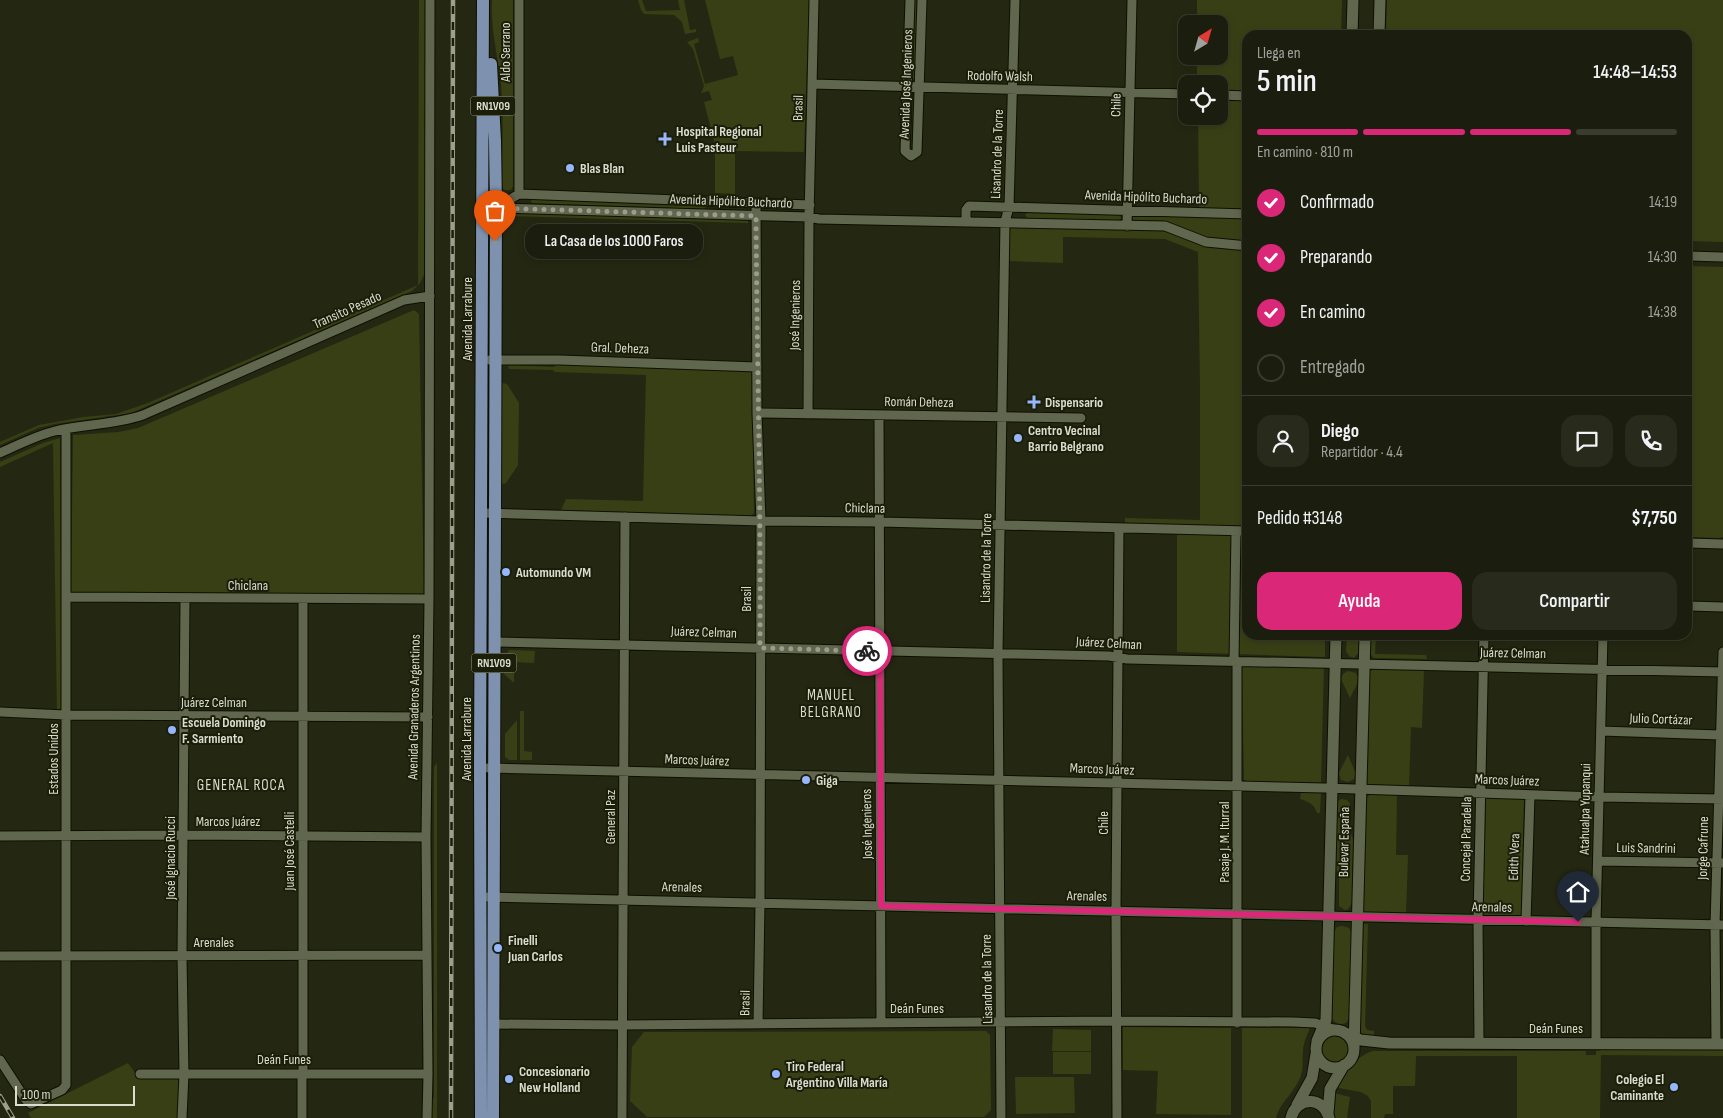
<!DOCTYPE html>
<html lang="es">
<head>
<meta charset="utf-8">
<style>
  body { margin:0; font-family:"Sofia Sans Condensed",sans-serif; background:#282b1c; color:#f1f3f6; height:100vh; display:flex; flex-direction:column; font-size:19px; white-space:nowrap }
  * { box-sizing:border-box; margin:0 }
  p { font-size:16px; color:#a0a29e }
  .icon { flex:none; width:28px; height:28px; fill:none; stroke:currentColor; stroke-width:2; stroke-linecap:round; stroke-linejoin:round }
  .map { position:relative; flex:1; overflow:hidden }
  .sheet { position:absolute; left:1242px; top:30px; width:450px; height:610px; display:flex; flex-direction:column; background:#1b1e0e; border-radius:15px; box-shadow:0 2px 8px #0003,0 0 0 1px #393c2e }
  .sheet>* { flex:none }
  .needle { width:32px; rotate:37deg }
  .fabs { position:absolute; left:1178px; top:15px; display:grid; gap:10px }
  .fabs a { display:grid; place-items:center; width:50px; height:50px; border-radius:10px; background:#1b1e0e; box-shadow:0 2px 8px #0003,0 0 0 1px #393c2e; font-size:25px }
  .scale { position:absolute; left:15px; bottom:12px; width:120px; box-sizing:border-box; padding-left:5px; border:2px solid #d9dcce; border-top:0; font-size:14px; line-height:18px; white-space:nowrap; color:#d9dcce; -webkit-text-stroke:4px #1b1e08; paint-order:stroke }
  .pin { position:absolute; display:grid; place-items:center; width:42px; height:42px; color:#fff; margin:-51px -21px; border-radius:50% 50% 50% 0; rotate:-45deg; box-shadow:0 0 5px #0007 }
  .pin .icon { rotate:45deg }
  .courier { position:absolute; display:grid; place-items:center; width:50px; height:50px; margin:-25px; border:4px solid #db2777; border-radius:50%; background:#fff; color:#222; box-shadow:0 1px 6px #0007 }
  .bubble { position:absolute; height:35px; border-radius:15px; background:#1b1e0e; box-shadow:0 2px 8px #0003,0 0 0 1px #393c2e; font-size:16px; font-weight:600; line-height:35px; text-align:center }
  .overview em { font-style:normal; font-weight:600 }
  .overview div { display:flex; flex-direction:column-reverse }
  .overview { display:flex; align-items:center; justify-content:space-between; height:85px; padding:0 15px }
  h1 { font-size:32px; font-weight:600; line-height:38px }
  .bar { display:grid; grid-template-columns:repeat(4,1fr); gap:8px 5px; align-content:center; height:60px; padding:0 15px }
  .bar i { height:6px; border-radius:4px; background:#393c2e }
  .bar .selected { background:#db2777 }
  .bar p { grid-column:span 4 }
  .line { display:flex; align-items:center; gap:12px; padding:0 15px; border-top:1px solid #393c2e }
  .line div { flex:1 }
  .round { display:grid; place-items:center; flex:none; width:52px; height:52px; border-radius:15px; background:#282b1c }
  ol { padding:0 15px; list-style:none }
  li { display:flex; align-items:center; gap:15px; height:55px }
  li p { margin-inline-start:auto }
  li .icon { padding:5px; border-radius:50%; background:#db2777; color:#fff; stroke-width:4 }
  li:last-child { color:#a0a29e }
  li i { width:28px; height:28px; border:2px solid #393c2e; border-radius:50% }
  .primary-button { display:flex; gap:10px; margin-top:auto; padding:10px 15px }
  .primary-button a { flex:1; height:58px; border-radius:15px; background:#db2777; color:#fff; font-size:20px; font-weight:600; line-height:58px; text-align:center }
  .primary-button a+a { background:#282b1c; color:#f1f3f6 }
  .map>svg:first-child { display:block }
  .green { fill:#393f15 }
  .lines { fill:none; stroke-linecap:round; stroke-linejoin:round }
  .minor-casing { stroke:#0d1000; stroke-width:11 }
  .secondary-casing { stroke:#0d1000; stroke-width:13 }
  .primary-casing { stroke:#0d1000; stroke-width:14 }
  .minor { stroke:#61664e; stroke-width:9 }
  .secondary { stroke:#61664e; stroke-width:11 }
  .primary { stroke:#7e92b0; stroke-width:12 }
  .rail-casing { stroke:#9ca08f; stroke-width:4.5 }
  .rail { stroke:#1b1e08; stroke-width:2.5; stroke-dasharray:8; stroke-linecap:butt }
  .done { stroke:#9a9d8c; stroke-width:5; stroke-dasharray:0 9 }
  .route { stroke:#db2777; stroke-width:6 }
  .poi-dot { fill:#96b6fd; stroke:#1b1e08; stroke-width:2 }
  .labels { text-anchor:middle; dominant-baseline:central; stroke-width:4; stroke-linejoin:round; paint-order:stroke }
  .shield { fill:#1b1e08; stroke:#a0a393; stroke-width:1 }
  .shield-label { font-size:12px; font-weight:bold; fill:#d9dcce }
  .street-label { font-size:14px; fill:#d9dcce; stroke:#1b1e08 }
  .poi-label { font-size:14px; font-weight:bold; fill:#d9dcce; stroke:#1b1e08; text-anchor:start }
  .neighbourhood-label { font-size:15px; letter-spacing:1px; fill:#d9dcce; stroke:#1b1e08 }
</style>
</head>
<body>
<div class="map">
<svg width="1723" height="1118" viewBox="0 0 1723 1118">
  <rect width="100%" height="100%" fill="#242812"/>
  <path class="green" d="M419,0H425V273L420,283L412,291L131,413L55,424L38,428L0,445V442L39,425L84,417L116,414L148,403L418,285Z
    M492,0H513V186L511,190H504L502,188C502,153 504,118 501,84C498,58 490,25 492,0Z
    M638,0H642L646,11L680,10L678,0H684L690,30L696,29V32L685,34L682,22L674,15L644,14L641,10Z
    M705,0H809L804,152L735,151V194L715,193V144L704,102L712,100L709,91L701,93L704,86L693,49L687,42L698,38L699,42L694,44L705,84L738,75L733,56L720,59Z
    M913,0H918L916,78L914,79L911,77Z
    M1197,0H1342L1341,35H1248L1247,209L1199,208L1198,116H1219V84H1197V56H1219V24H1197Z
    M1387,0H1723V242L1688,241V35H1386Z
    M532,199L705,205L706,207L704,209L532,203L531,201Z
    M510,212L748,219V223L510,216Z
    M1027,213L1119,215L1121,218L1119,221L1027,218L1025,215Z
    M1134,215L1247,218V241L1203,237L1168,222L1134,221L1131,217Z
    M1013,226L1166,231L1200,245L1247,250V526L1125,524V518L1200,520V386L1198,252L1165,239L1063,237V263L1009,261V231Z
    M1688,266L1723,267V537L1720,538L1688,537Z
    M414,310L419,314L424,595L71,593L73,435L119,432L138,428Z
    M556,364L746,370L751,372L752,377L754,513L750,516L561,510L566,499L643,501L646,375L555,372L553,370L509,369L508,367L509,365L554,367Z
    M502,383L507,384L519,403L518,465L506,483L503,484L501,482Z
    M60,438L62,711L57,715L53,443L0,467V462L43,443Z
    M1177,533L1247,535L1248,635H1325V657L1177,652Z
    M1347,635H1360L1359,652L1354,658L1349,656L1346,651Z
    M1370,635H1376L1375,654L1426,655L1427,659L1374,658L1369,653Z
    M509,650L535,651L534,663L514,662V683L504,674L505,656Z
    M1244,665L1324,666L1321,783L1247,782L1244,780L1242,669Z
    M1375,668L1424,670L1422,728L1411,727L1409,787L1368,786L1366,784L1369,672Z
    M1348,671L1356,673L1359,680L1350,698L1341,679L1343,674Z
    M520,711H524V751L532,752V760H520Z
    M517,720V760H509L505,757V734Z
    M1348,755L1356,774L1354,779L1348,782L1341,780L1339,773Z
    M437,763V1118H431V1105L434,1097V767Z
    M1301,792L1321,793L1320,813H1317C1315,805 1308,801 1300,799Z
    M1370,795H1397L1396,855H1408L1406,914L1366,913L1362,911L1365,798Z
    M1486,798L1524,799L1521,916L1483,915Z
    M1341,799L1347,800L1350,803V831L1353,840L1352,904L1348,909L1345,910L1339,906V876L1335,867L1337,802Z
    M1363,924H1368L1365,1026L1367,1030L1374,1031V1036L1363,1035L1359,1031Z
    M1343,926L1349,928L1352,934L1350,1017L1346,1023C1340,1025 1336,1024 1332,1019L1334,932L1337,927Z
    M1123,1027L1231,1028V1115L1156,1114L1158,1071L1123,1070Z
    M1242,1028H1310C1307,1035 1303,1044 1303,1051C1302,1061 1304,1068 1300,1078C1294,1093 1280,1102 1276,1118H1242Z
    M1053,1029L1091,1030V1051H1052Z
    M986,1031L990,1035L991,1110L984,1117H647L630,1101L632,1047L644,1032Z
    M1322 1049a13 13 0 1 1 26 0a13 13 0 1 1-26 0Z
    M1623,1046L1723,1048V1056L1601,1055L1600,1118H1517V1056H1416L1415,1086H1393V1114H1385L1384,1118H1371V1101L1368,1096L1361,1092L1339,1088L1337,1086C1346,1072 1356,1056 1373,1051H1586V1055H1596V1051Z
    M1053,1052H1091V1074H1053Z
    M128,1063L138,1077L177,1078L179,1080L178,1118H31L28,1113Z
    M1015,1077H1074L1075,1113L1016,1114Z
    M1334,1093L1350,1097L1347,1118H1335L1333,1110Z"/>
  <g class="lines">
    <g class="minor-casing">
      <path id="minor" d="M910,0L905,151L911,156L917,152L922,0
        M812,84L1186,94
        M1219,95L1248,96
        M519,194L810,205
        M519,194V0
        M756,203L757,413L761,521L760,903L758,1024
        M497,207L519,194
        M496,208L809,217L819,219L1165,226L1206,242L1248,246
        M966,221V210L969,206L1248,214
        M1127,226L1132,0
        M1688,256L1723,257
        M490,360H560L757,367
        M757,413L1081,418
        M808,414L809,217L814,0
        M879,415L881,1023
        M0,453C18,445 35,436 55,431C84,424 114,425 143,415L404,300L430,296
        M482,513L761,521L880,522L1248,531
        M1688,543L1723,544
        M67,597L429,599
        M303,599V1074
        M1688,606L1723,607
        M494,642L1109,656L1127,659L1723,672
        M1234,661L1236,531
        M0,712L66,715L428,717
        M1601,731L1720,735
        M488,768L1324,788L1599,797L1723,799
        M0,836L184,835L426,837
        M1598,861L1723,863
        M488,897L1723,925
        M1526,921L1530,795
        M0,956L427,955
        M1237,1023V661
        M493,1024L622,1025L1117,1021L1293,1022L1315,1023L1339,1031
        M1479,1043L1478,920L1484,635
        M1596,1043V923L1603,635
        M1716,1044L1715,925L1723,652
        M0,1060L26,1100L31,1104L62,1090L66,1085V429
        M140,1074H428
        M182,1118L184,1074L182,956L185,598
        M302,1118V1074
        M427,1118L428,1074L426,837L429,599L430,0
        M622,1118L625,517
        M1001,1118L998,654L1005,222L1009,207L1015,0
        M1117,1118L1116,910L1119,528"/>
    </g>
    <g class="secondary-casing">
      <path id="secondary" d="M1352,35L1353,0
        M1379,35L1380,0
        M1316 1049a19 19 0 1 1 38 0a19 19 0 1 1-38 0Z
        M1346,1034L1361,1040L1389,1043L1723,1044
        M1317,1041L1326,1020L1336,635
        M1354,1049L1365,635
        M1297,1105L1312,1078L1316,1054
        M1328,1113L1330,1089L1344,1065
        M1291,1118C1296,1096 1324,1096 1329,1118"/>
    </g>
    <g class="primary-casing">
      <path id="primary" d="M491,64L495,141L496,208L493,1118
        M481,1118L480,768L483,0"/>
    </g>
    <use href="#minor" class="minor"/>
    <use href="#secondary" class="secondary"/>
    <use href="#primary" class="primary"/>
    <g class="rail-casing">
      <path id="rail" d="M0,1096L13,1118
        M451,1118L453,0"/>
    </g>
    <use href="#rail" class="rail"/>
  </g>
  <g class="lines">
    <path class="done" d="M495,241L496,208L756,216C757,360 761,504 760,648L867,651"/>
    <path class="route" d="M867,651H880L881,906C1114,911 1346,917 1578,922"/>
  </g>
  <g class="poi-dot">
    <path d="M662.5 131.5h5v5h5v5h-5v5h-5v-5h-5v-5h5z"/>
    <circle cx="570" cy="168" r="5"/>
    <path d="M1031.5 394.5h5v5h5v5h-5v5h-5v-5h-5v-5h5z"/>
    <circle cx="1018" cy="438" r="5"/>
    <circle cx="506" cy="572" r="5"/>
    <circle cx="172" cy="730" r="5"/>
    <circle cx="806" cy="780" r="5"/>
    <circle cx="498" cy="948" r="5"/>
    <circle cx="776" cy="1074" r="5"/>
    <circle cx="509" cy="1079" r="5"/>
    <circle cx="1674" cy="1087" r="5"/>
  </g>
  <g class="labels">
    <g class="shield">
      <rect x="470.5" y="96.5" width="45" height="19" rx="4"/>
      <rect x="471.5" y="653.5" width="45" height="19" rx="4"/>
    </g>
    <g class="shield-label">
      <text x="493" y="106">RN1V09</text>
      <text x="494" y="663">RN1V09</text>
    </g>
    <g class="street-label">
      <text transform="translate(505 52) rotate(-90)">Aldo Serrano</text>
      <text transform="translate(1000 76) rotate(1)">Rodolfo Walsh</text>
      <text transform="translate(906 84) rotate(-88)">Avenida José Ingenieros</text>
      <text transform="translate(1116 105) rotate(-89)">Chile</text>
      <text transform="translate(798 108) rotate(-89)">Brasil</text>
      <text transform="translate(997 154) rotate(-88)">Lisandro de la Torre</text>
      <text transform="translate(1146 197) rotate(2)">Avenida Hipólito Buchardo</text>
      <text transform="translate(731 201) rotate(2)">Avenida Hipólito Buchardo</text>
      <text transform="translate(347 310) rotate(-24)">Transito Pesado</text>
      <text transform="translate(795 315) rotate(-89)">José Ingenieros</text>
      <text transform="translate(467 319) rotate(-90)">Avenida Larrabure</text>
      <text transform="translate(620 348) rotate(2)">Gral. Deheza</text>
      <text transform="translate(919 402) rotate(1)">Román Deheza</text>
      <text transform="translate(865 508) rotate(1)">Chiclana</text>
      <text transform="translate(986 558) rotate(-89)">Lisandro de la Torre</text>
      <text x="248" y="585">Chiclana</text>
      <text transform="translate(746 599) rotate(-90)">Brasil</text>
      <text transform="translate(704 632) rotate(2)">Juárez Celman</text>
      <text transform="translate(1109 643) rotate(3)">Juárez Celman</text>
      <text transform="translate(1513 653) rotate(1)">Juárez Celman</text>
      <text x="214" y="702">Juárez Celman</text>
      <text transform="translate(414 707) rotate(-89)">Avenida Granaderos Argentinos</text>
      <text transform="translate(1661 719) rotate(2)">Julio Cortázar</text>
      <text transform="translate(466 739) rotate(-90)">Avenida Larrabure</text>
      <text transform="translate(53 759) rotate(-90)">Estados Unidos</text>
      <text transform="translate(697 760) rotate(2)">Marcos Juárez</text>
      <text transform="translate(1102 769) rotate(2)">Marcos Juárez</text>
      <text transform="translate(1507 780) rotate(2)">Marcos Juárez</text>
      <text transform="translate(1585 809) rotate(-89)">Atahualpa Yupanqui</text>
      <text transform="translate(610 817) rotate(-90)">General Paz</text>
      <text x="228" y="821">Marcos Juárez</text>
      <text transform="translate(1103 823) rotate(-90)">Chile</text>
      <text transform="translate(867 824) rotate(-91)">José Ingenieros</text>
      <text transform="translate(1466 839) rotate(-89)">Concejal Paradella</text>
      <text transform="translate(1224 842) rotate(-90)">Pasaje J. M. Iturral</text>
      <text transform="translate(1344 842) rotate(-89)">Bulevar España</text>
      <text transform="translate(1646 848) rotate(1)">Luis Sandrini</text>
      <text transform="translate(1703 848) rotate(-89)">Jorge Cafrune</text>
      <text transform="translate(289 851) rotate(-90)">Juan José Castelli</text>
      <text transform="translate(1514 857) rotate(-88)">Edith Vera</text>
      <text transform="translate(170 858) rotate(-90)">José Ignacio Rucci</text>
      <text transform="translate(682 887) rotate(1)">Arenales</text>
      <text transform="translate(1087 896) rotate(1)">Arenales</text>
      <text transform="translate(1492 907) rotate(1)">Arenales</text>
      <text x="214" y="942">Arenales</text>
      <text transform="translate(987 979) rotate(-91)">Lisandro de la Torre</text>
      <text transform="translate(745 1003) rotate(-89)">Brasil</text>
      <text x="917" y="1008">Deán Funes</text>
      <text x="1556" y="1028">Deán Funes</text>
      <text x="284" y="1059">Deán Funes</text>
    </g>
    <g class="poi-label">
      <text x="676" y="131">Hospital Regional<tspan x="676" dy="16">Luis Pasteur</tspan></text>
      <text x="580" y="168">Blas Blan</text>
      <text x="1045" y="402">Dispensario</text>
      <text x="1028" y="430">Centro Vecinal<tspan x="1028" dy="16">Barrio Belgrano</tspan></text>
      <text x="516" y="572">Automundo VM</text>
      <text x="182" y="722">Escuela Domingo<tspan x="182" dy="16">F. Sarmiento</tspan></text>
      <text x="816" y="780">Giga</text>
      <text x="508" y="940">Finelli<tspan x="508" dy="16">Juan Carlos</tspan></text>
      <text x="786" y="1066">Tiro Federal<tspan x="786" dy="16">Argentino Villa María</tspan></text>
      <text x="519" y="1071">Concesionario<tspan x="519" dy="16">New Holland</tspan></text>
      <text x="1664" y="1079" text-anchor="end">Colegio El<tspan x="1664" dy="16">Caminante</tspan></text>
    </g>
    <g class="neighbourhood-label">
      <text x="831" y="695">MANUEL<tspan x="831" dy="17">BELGRANO</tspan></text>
      <text x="241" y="785">GENERAL ROCA</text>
    </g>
  </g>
</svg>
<div class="fabs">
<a><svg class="needle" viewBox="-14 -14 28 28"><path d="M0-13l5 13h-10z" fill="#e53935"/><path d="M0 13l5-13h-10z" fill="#a0a29e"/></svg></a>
<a><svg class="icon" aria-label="locate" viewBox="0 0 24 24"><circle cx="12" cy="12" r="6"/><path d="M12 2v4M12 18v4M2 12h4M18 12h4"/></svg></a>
</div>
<div class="scale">100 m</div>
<div class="pin" style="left:495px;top:241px;background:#ea580c"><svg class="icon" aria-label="bag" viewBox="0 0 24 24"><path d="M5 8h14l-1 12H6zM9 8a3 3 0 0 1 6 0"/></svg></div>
<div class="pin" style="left:1578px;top:922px;background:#1f2937"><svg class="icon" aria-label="home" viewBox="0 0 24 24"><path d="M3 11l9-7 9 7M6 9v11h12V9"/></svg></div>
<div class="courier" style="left:867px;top:651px"><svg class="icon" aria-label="bike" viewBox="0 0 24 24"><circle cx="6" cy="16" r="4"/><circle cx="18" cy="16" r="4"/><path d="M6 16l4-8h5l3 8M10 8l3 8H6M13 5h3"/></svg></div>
<div class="bubble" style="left:525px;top:224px;width:178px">La Casa de los 1000 Faros</div>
<section class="sheet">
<div class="overview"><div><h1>5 min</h1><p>Llega en</p></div><em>14:48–14:53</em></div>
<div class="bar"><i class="selected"></i><i class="selected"></i><i class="selected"></i><i></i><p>En camino · 810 m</p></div>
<ol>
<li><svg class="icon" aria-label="check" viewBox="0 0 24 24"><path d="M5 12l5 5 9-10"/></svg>Confirmado<p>14:19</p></li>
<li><svg class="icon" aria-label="check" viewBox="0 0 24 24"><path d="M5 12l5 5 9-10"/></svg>Preparando<p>14:30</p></li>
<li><svg class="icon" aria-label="check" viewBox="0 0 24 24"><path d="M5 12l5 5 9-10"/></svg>En camino<p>14:38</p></li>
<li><i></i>Entregado</li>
</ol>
<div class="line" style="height:90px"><a class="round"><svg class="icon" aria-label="person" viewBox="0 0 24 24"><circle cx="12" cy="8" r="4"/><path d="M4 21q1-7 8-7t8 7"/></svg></a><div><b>Diego</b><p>Repartidor · 4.4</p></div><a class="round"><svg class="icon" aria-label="chat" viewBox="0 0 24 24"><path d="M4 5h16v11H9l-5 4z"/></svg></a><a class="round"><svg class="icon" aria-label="phone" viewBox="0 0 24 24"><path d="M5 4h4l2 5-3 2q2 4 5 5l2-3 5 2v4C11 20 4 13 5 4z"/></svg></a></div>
<div class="line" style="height:65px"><div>Pedido #3148</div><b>$7,750</b></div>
<div class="primary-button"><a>Ayuda</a><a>Compartir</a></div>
</section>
</div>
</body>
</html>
